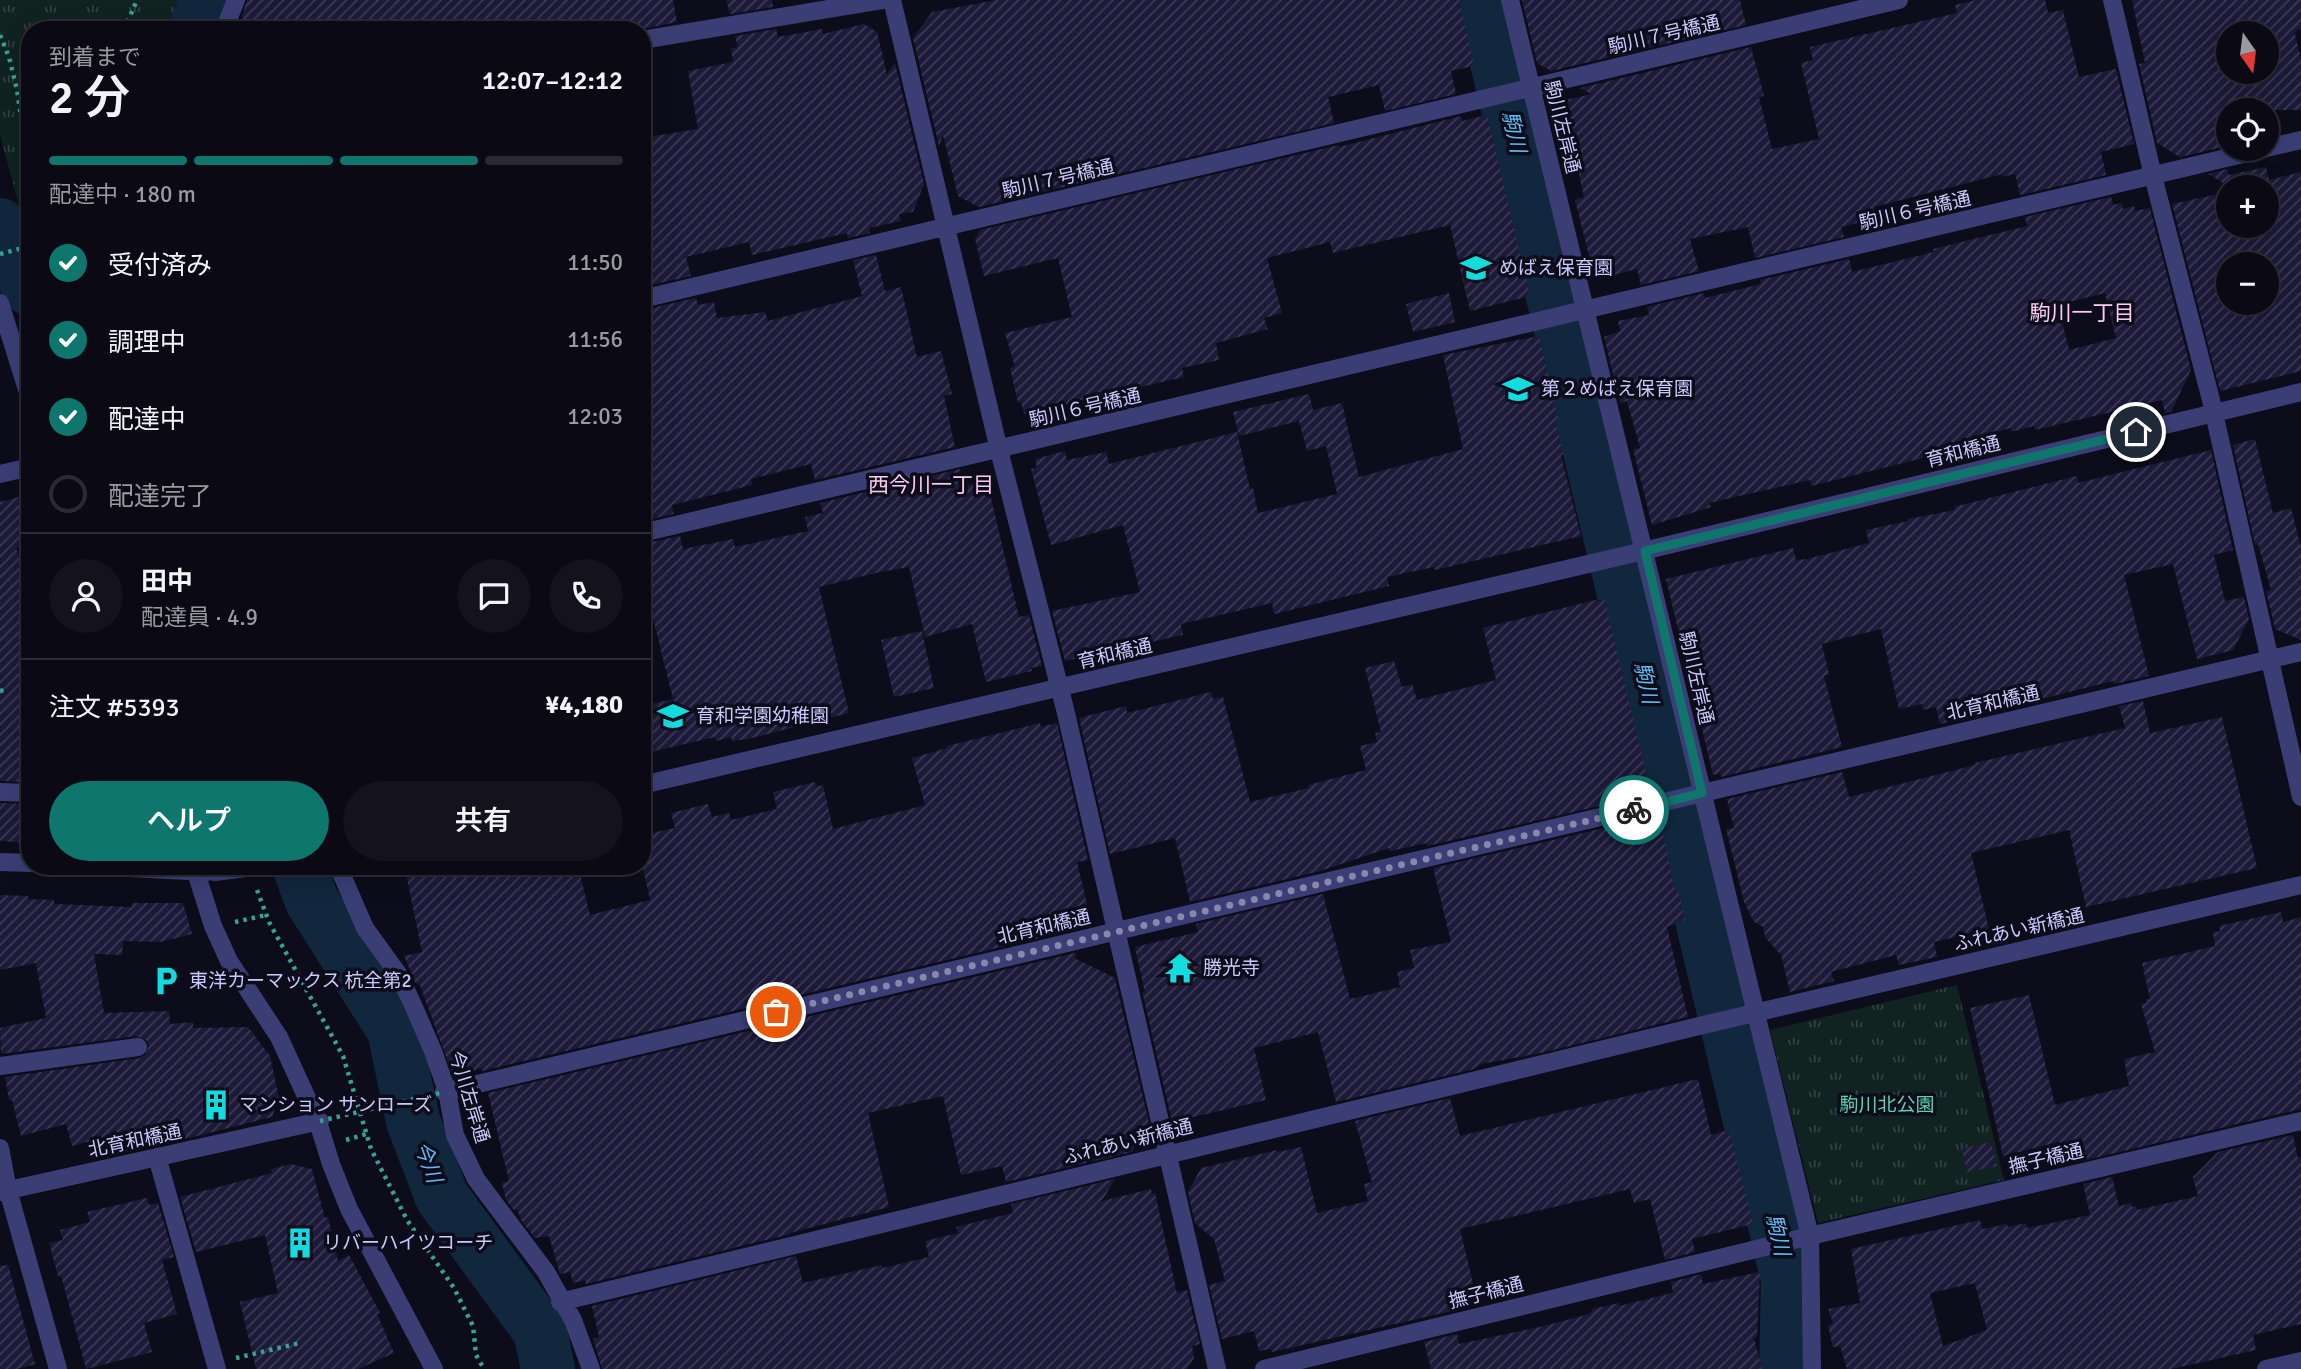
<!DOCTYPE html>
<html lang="ja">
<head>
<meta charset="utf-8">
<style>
  body { margin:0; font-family:Signika,"Noto Sans JP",sans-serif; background:#13121d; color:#f1f3f6; height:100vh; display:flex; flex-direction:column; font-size:26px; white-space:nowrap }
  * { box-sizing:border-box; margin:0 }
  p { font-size:23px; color:#999aa0 }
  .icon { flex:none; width:38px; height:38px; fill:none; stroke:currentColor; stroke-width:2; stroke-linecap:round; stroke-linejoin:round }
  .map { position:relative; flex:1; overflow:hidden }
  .drawer { position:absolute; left:21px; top:21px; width:630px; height:854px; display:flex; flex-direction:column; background:#0a0914; border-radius:28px; box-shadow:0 7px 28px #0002,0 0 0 2px #2a2a34 }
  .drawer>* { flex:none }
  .needle { width:46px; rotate:166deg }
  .buttons { position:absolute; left:2216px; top:21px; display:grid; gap:14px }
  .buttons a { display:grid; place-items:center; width:63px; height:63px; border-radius:50%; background:#0a0914; box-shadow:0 7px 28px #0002,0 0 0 2px #2a2a34; font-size:35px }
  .pin { position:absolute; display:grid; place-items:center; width:60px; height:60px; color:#fff; margin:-30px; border:4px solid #fff; border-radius:50%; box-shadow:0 2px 7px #0007 }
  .courier { position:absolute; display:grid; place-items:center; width:70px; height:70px; margin:-35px; border:5px solid #0f766e; border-radius:50%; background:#fff; color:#222; box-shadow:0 2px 9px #0007 }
  .headline em { font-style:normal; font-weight:600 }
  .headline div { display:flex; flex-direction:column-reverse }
  .headline { display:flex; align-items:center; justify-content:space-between; height:119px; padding:0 28px }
  h1 { font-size:46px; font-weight:600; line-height:52px }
  .bar { display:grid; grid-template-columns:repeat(4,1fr); gap:10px 7px; align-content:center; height:84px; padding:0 28px }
  .bar i { height:9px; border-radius:5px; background:#2a2a34 }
  .bar .current { background:#0f766e }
  .bar p { grid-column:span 4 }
  .line { display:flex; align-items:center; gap:18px; padding:0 28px; border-top:2px solid #2a2a34 }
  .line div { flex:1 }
  .round { display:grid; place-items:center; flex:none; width:74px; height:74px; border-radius:37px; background:#13121d }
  ol { padding:0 28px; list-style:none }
  li { display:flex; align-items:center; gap:21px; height:77px }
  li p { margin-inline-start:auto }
  li .icon { padding:7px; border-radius:50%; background:#0f766e; color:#fff; stroke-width:4 }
  li:last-child { color:#999aa0 }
  li i { width:38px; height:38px; border:4px solid #2a2a34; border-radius:50% }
  .action { display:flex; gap:14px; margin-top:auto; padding:14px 28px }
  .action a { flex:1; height:80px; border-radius:42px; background:#0f766e; color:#fff; font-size:28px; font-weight:600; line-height:80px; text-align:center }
  .action a+a { background:#13121d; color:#f1f3f6 }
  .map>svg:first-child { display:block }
  .park { fill:url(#park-tufts) }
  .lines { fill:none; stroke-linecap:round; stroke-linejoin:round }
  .river { stroke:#11273e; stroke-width:54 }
  .building { fill:url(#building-hatch); fill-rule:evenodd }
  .path { stroke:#35a392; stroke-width:4.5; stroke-dasharray:3.5 5; stroke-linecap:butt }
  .minor { stroke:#3b3e75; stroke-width:18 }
  .path-bridge { stroke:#35a392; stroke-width:4.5; stroke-dasharray:3.5 5; stroke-linecap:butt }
  .minor-bridge { stroke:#3b3e75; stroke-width:18 }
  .done { stroke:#8887ac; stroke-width:7; stroke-dasharray:0 12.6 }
  .route { stroke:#0f766e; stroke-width:9 }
  .labels { text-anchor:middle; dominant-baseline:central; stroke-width:7; stroke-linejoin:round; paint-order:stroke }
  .street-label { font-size:19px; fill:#cbc9fb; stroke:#0d0c1a }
  .poi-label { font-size:19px; fill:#cbc9fb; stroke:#0d0c1a; text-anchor:start }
  .park-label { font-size:19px; fill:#5dd3ab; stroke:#0d0c1a }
  .water-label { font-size:21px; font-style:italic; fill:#60bbf2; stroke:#0d0c1a }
  .neighbourhood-label { font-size:21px; fill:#fbcbee; stroke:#0d0c1a }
</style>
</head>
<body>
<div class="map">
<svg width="2301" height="1369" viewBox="0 0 2301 1369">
  <defs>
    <pattern id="park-tufts" width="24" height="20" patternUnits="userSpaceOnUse" patternTransform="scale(1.75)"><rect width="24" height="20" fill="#102321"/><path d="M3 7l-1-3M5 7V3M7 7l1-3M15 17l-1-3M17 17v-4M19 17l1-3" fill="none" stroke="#314242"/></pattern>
    <pattern id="building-hatch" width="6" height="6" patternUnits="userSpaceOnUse" patternTransform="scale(1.75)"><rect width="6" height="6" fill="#1d1a39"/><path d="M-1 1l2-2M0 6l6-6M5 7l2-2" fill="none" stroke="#3c3a57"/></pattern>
  </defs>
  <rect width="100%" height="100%" fill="#0d0c1a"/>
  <path class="park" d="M0,0H182L171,30H30V246L0,135Z
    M1957,985L2004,1180L1818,1223L1770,1030Z"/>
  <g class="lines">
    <path class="river" d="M1482,0L1788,1280L1786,1369
      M195,30L207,0
      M0,225L5,245L30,289
      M299,866L312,901L394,1030L413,1121L442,1197L540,1331L548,1369"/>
  </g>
  <path class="building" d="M247,0H673L677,22L637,30H245L242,15Z
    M726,0H772L773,7L730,14Z
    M997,0H1459L1474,66L1451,71L1456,94L1385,111L1379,85L1328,97L1334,123L979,207L958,196L943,135L939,146L913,38L932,12Z
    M1522,0H1740L1746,25L1551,71L1537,63Z
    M1976,0H2045L2048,13L2063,10L2079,77L2116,69L2134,144L2101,152L2106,175L2020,195L2015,174L2002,177V174L1874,207L1877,218L1841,227L1844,237L1755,258L1748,227L1690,239L1699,271L1641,285L1637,269L1595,280L1575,200L1584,197L1574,151L1567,152L1564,139L1562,140L1553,103L1591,94L1580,88L1751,47L1764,96L1759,97L1772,149L1819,139L1801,63L1813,60L1810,47L1957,13L1955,5Z
    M2132,0H2301V29L2296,30L2295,34L2301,59V110H2228V146L2180,157L2157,143L2139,64L2145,63ZM2228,33H2266V72H2228Z
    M864,24L877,32L887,74L895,63L924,184L913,212L899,214L901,221L869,228L870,233L848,238L847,233L752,255L749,242L686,257L691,276L642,287V138L698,129L688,71L733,62L731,48L738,47L735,36L776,29L778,37L822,29L823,34Z
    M1487,115L1530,296L1470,311L1450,225L1333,253L1330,242L1267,258L1282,313L1264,318L1268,329L1216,343L1219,360L1182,368L1184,377L1024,414L1021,402L1018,403L1010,368L1015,367L1005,333L1072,317L1058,258L984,276L975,239L980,230L1339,145V147L1461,116L1462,121Z
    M2266,167L2269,180L2301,172V371L2220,391L2172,204L2228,192V226H2266V187H2230L2208,174L2228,169V175ZM2228,264H2266V303H2228Z
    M2111,197L2113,205L2122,203L2123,209L2134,206L2135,211L2150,208L2191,370L2171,412L2165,413L2162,400L2035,430L2034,426L2011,432V428L1954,444L1955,450L1811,486L1810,480L1709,503L1711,507L1652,525L1633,449L1640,448L1627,401L1620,403L1604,337L1620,331L1618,321L1649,315L1647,307L1704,293L1705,298L1761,284L1760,280L1849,259L1852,272L1934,252L1933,249L2027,226L2025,217ZM2105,293L2116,338L2069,350L2058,305Z
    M876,255L885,291L901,287L917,357L941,351L952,394L944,396L955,447L815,480L811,464L751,479L752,485L672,505L674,514L642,521V310L696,298L698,305L714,302L717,318L765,312L768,321L862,296L853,260Z
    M1449,293L1455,322L1413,332L1406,304Z
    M1539,336L1558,418L1555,419L1563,454L1561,455L1581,536L1435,570L1434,567L1387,577L1389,586L1274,614L1272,603L1181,624L1183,635L1065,661L1052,611L1140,592L1123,525L1051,545L1031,469L1037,468L1035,459L1065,451L1067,460L1106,452L1109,464L1237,432L1250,489L1253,488L1258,513L1279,508L1337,494L1326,446L1307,451L1299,421L1239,436L1233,412L1309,394L1313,410L1342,403L1359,477L1463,449L1443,355Z
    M2255,439L2273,513L2291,508L2301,547V640L2275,629L2266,591L2271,590L2258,544L2255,545L2233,445Z
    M2211,450L2233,550L2214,555L2225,601L2244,597L2249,619L2233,650L2197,659L2173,564L2124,575L2149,676L2114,684L2113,681L1940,724L1936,707L1923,710L1922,704L1899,709L1881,629L1825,643L1822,644L1829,674L1824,676L1842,747L1721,777L1720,773L1713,775L1666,579L1793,548L1796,560L1807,559L1869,543L1866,530L1908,521V519L1955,510L1954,507L2077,476L2078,483Z
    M960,469L963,486L987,481L1019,617L1029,615L1042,666L1031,668L1032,671L986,682L972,624L925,637L909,567L880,572L819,587L849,713L748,739L732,741L731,737L716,741L715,737L642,754V706L673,699L642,574V544L680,536L683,549L733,539L735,547L808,531L805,517L823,513L820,503Z
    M30,494V544L16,548L30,584V782L0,781V502Z
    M1604,598L1651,794L1427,846V843L1390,851L1389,848L1320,871L1190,902L1175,838L1110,854L1079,718L1126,706L1127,713L1211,692L1213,699L1223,697L1250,802L1309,788L1308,785L1366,770L1360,746L1377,742L1375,733L1381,732L1365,668L1394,661L1402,687L1412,684L1417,700L1496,680L1483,628Z
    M922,631L934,688L894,697L881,640Z
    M2143,701L2150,733L2222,717L2257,868L2086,907L2069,830L1971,853L1989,929L1934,942L1937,957L1899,965L1896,955L1831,972L1834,981L1790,992L1781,955L1765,937L1763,927L1754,922L1744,902L1726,829L1734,828L1727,799L1842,772L1849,797L1975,765V763L2125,728L2119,706Z
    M1040,723L1041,727L1057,723L1088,860L1077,862L1089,912L1064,918L1068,931L482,1071L481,1068L454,1078L419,983L416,984L404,956L422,952L406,874L436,866H578L590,915L650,900L642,865V835L675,828L671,813L708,804L712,817L729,813L731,820L777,809L773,792L815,782L817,787L823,785L833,829L925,805L912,758L947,748V746Z
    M0,803L30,804V843L0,841Z
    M1656,816L1659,825H1661L1675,891L1678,890L1685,920L1667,927L1688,1017L1541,1053L1481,1064L1474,1069L1336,1102L1318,1032L1254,1048L1266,1100L1172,1122L1142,991L1145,993L1135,947L1198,932L1196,924L1323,894L1350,999L1400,987L1397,972L1414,968L1410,950L1451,942L1433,868Z
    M0,895L28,896V899L54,900V904L132,907V903H183L192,934L161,942L123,941L122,955L94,954L104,1013L169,1011L170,1024L193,1022V1028L248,1027L270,1056L279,1098L272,1117L197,1136L102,1156L98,1139L72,1146L66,1124L21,1136L12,1100H9L5,1077L140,1058L145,1055L149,1046L146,1040L136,1036L1,1054L0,1028L46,1018L36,963L0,970Z
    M2281,912L2283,922L2301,917V1109L2077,1162L2076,1158L2065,1161L2059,1142L2003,1156L1970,1008L2029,995L2055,1105L2129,1086L2124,1059L2155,1052L2141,1004L2147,1003L2146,999H2150L2142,963L2215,946L2213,933L2220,931L2219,926Z
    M1075,953L1076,959L1115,978L1150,1127L1139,1129L1141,1137L1132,1152L1006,1182L1002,1166L961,1175L943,1096L868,1113L889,1207L790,1233L791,1234L586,1284L585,1280L573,1283L570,1272L560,1274L549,1236L535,1238L521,1220L517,1209L514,1210L506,1200L502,1183L509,1181L488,1093Z
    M1698,1079L1711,1135L1729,1130L1753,1224L1692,1239L1695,1252L1665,1260L1650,1199L1634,1203L1630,1189L1460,1229L1475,1292L1450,1299L1452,1311L1272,1352L1271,1349L1259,1351L1254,1331L1222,1339L1209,1285L1225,1281L1214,1239L1195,1223L1188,1192L1201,1168L1277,1150V1152L1301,1147L1317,1213L1368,1201L1364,1184L1372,1182L1355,1121L1450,1098L1460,1136Z
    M2293,1135L2298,1158L2301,1157V1324L2253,1335L2256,1350L2171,1369H1847L1840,1346L1833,1347L1828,1326L1833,1323L1828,1309L1860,1303L1851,1249L1980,1220L1982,1229L2007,1224L2008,1227L2026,1223L2027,1228L2090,1215L2083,1184L2112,1177L2119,1206L2131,1203L2132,1207L2136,1206L2137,1210L2198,1196L2193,1177L2218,1152ZM1975,1283L1987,1330L1943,1346L1930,1293Z
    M1991,1142L1997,1166L1967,1172L1962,1149Z
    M291,1164L312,1169L325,1218L328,1217L338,1261L349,1255L380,1313L377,1314L394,1353L358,1369H256L240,1302L278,1293L265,1235L196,1252L180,1197L272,1173L271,1169Z
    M1115,1179L1102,1201L1151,1189L1152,1194L1155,1193L1177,1293L1187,1290L1200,1344L1192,1346L1194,1358L1187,1369H602L593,1339L599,1337L592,1306L796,1256L803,1283L882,1265L883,1268L929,1257L925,1241L958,1233L956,1227L1013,1213L1011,1204Z
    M147,1198L149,1205L158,1203L174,1257L162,1260L177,1314L144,1323L152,1352L86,1369L61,1275L58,1276L49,1243L63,1240L60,1230L90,1222L87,1212Z
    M8,1265L35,1364L17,1369H0V1266Z
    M1760,1272L1757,1337L1754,1338L1762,1369H1431L1424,1342L1457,1334L1459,1344L1544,1326L1589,1314L1593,1309L1619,1303V1306L1668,1294L1673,1292L1671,1282L1701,1274L1703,1284Z"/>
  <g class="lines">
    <path class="path" d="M124,30L137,0
      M0,35L9,57L17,90L30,175
      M0,254L30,246
      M0,691L4,690
      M257,890L269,922L343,1056L371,1149L407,1220L454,1288L473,1326L476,1355L484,1369
      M235,922L266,915
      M346,1140L366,1134
      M236,1358L300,1343"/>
    <path class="minor" d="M892,0L999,450L1066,713L1217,1369
      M1510,0L1810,1236L1812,1369
      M2112,0L2153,176L2211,400L2301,797
      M224,30L236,0
      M642,40L882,0
      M2266,148L2301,140
      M642,299L1899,0
      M0,303L30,399
      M0,474L30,467
      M642,533L2264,149
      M642,785L1635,553L2301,392
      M0,792L30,793
      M0,862L30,863
      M91,866L207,872
      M194,866L213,926L229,961L279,1037L318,1122L331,1164L349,1209L434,1369
      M338,866L365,928L399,975L413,1005L433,1051L447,1091L455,1135L476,1179L546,1272L573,1320L591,1369
      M0,1066L138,1047
      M444,1092L1117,931L2301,652
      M0,1148L8,1190L58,1369
      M157,1157L217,1369
      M0,1192L320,1121
      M560,1302L1699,1026L2301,885
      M1264,1369L1810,1236L2301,1121
      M2266,1369L2301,1361"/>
    <path class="path-bridge" d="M320,1121L444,1092"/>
    <path class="minor-bridge" d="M215,872L261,866"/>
  </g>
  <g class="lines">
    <path class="done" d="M776,1012L1634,810"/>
    <path class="route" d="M1634,810L1702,793L1645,551L2136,432"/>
  </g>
  <defs>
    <g id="school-bare" transform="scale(2.415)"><path d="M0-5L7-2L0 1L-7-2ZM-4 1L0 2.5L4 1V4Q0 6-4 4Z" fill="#12dcde" stroke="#0d0c1a" stroke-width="2.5" paint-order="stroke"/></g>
    <g id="temple-bare" transform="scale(2.415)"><path d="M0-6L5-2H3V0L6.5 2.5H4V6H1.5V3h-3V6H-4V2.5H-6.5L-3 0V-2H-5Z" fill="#12dcde" stroke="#0d0c1a" stroke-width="2.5" paint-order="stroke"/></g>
    <g id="parking-bare" transform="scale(2.415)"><path d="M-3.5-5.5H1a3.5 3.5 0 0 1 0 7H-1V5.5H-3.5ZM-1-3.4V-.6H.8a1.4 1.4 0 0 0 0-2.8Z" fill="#12dcde" stroke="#0d0c1a" stroke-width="2.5" paint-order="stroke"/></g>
    <g id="building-bare" transform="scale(2.415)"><path d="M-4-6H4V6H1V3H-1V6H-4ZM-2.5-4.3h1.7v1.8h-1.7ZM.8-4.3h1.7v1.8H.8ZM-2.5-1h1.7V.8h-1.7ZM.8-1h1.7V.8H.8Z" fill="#12dcde" stroke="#0d0c1a" stroke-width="2.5" paint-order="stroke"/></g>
  </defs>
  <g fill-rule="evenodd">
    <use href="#school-bare" x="1476" y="268"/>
    <use href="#school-bare" x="1518" y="389"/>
    <use href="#school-bare" x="673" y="716"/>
    <use href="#temple-bare" x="1180" y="968"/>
    <use href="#parking-bare" x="166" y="981"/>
    <use href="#building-bare" x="216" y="1105"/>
    <use href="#building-bare" x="300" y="1243"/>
  </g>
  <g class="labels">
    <g class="street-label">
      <text transform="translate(1664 35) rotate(-13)">駒川７号橋通</text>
      <text transform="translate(1562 127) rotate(76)">駒川左岸通</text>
      <text transform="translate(1058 179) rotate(-13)">駒川７号橋通</text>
      <text transform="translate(1915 211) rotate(-13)">駒川６号橋通</text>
      <text transform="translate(1085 408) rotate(-13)">駒川６号橋通</text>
      <text transform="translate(1963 452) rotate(-14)">育和橋通</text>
      <text transform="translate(1115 654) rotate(-13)">育和橋通</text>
      <text transform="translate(1696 678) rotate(77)">駒川左岸通</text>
      <text transform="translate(1993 703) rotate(-13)">北育和橋通</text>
      <text transform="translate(1044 927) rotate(-13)">北育和橋通</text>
      <text transform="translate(2019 930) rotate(-13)">ふれあい新橋通</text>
      <text transform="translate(469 1097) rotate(73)">今川左岸通</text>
      <text transform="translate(135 1141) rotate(-12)">北育和橋通</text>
      <text transform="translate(1128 1142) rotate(-14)">ふれあい新橋通</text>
      <text transform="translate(2046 1159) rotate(-13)">撫子橋通</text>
      <text transform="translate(1486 1293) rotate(-14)">撫子橋通</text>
    </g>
    <g class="poi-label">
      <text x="1499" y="268">めばえ保育園</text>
      <text x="1541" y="389">第２めばえ保育園</text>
      <text x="696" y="716">育和学園幼稚園</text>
      <text x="1203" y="968">勝光寺</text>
      <text x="189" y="981">東洋カーマックス 杭全第2</text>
      <text x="239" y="1105">マンション サンローズ</text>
      <text x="323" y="1243">リバーハイツコーチ</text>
    </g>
    <g class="park-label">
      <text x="1887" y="1105">駒川北公園</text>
    </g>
    <g class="water-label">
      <text transform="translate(1514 132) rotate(77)">駒川</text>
      <text transform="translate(1646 683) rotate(77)">駒川</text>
      <text transform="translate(428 1162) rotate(70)">今川</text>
      <text transform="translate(1778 1235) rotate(77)">駒川</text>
    </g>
    <g class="neighbourhood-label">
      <text x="2082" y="313">駒川一丁目</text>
      <text x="931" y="485">西今川一丁目</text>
    </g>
  </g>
</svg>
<div class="buttons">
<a><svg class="needle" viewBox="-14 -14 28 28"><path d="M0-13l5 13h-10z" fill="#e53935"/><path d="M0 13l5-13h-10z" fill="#999aa0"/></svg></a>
<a><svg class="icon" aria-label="locate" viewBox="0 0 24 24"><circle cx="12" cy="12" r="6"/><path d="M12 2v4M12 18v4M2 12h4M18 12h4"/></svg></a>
<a>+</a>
<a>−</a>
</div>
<div class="pin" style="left:776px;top:1012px;background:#ea580c"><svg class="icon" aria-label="bag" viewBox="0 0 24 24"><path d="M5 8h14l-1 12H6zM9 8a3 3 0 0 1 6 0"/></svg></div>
<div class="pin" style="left:2136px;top:432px;background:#1f2937"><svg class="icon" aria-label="home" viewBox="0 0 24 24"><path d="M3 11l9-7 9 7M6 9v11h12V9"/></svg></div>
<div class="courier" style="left:1634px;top:810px"><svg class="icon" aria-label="bike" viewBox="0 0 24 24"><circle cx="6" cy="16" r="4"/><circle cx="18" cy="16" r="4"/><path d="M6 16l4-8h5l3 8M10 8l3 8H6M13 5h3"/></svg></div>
<section class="drawer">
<div class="headline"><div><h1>2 分</h1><p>到着まで</p></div><em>12:07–12:12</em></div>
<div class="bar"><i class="current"></i><i class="current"></i><i class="current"></i><i></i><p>配達中 · 180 m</p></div>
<ol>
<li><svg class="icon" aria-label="check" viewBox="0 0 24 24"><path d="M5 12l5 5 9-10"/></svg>受付済み<p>11:50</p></li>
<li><svg class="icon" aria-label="check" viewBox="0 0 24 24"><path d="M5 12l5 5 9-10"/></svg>調理中<p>11:56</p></li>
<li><svg class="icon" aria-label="check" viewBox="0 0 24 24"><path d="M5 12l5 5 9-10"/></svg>配達中<p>12:03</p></li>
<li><i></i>配達完了</li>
</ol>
<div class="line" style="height:126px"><a class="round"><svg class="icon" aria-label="person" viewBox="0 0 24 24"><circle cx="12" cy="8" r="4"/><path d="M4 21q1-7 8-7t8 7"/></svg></a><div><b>田中</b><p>配達員 · 4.9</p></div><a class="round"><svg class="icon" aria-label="chat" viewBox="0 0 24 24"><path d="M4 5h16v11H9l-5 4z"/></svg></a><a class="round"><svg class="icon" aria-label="phone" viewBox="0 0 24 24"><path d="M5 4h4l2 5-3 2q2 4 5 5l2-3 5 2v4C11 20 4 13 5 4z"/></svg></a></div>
<div class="line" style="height:91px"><div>注文 #5393</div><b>¥4,180</b></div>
<div class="action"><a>ヘルプ</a><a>共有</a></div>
</section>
</div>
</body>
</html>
